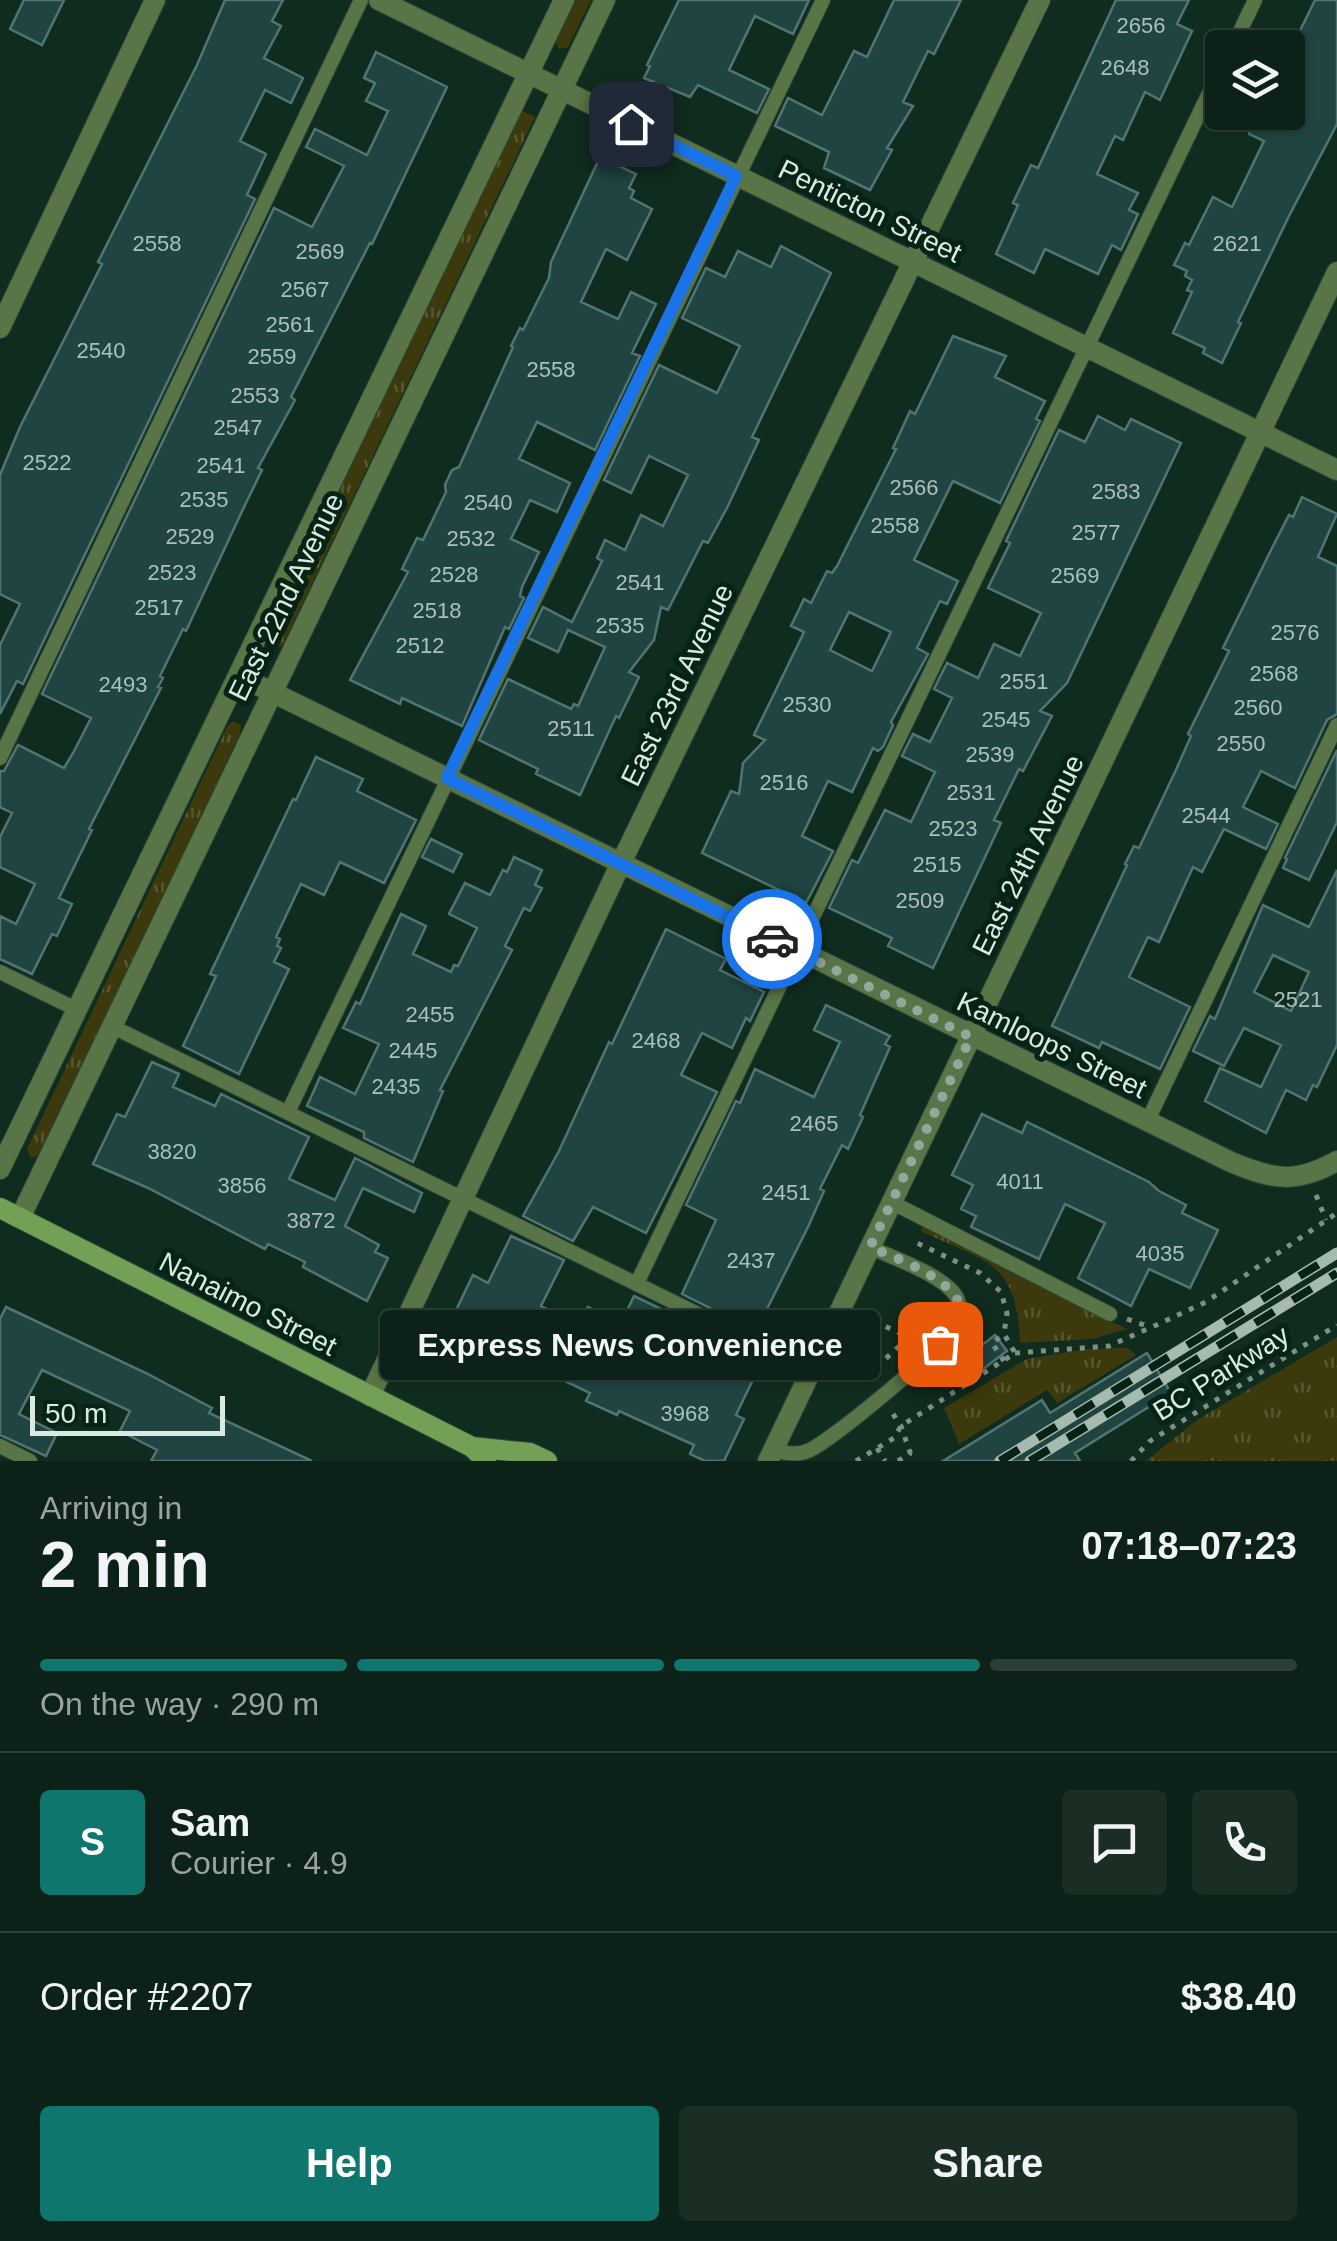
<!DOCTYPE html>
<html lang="en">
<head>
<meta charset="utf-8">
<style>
  body { margin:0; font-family:Helvetica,sans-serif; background:#1a2e24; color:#f1f3f6; height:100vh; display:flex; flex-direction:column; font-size:38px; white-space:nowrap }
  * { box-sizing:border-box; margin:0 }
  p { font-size:32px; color:#9aa3a1 }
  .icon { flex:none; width:55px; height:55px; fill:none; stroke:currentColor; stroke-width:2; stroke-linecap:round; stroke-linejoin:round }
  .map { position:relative; height:1461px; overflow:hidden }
  .sheet { display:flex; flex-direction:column; background:#0c2117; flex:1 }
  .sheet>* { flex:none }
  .buttons { position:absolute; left:1205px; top:30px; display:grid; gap:20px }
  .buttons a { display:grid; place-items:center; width:100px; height:100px; border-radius:10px; background:#0c2117; box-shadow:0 2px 8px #0004,0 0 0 2px #2c3e36; font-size:50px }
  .scale { position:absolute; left:30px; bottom:25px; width:195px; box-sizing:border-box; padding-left:10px; border:5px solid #daeae1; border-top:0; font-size:28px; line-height:35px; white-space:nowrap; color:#daeae1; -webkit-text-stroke:8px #062316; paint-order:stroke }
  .pin { position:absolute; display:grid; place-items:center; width:85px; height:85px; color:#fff; margin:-42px; border-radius:20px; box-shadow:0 5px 15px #0006 }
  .courier { position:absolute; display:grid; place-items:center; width:100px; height:100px; margin:-50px; border:8px solid #1a73e8; border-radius:50%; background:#fff; color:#222; box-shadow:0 2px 12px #0007 }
  .bubble { position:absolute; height:70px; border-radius:10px; background:#0c2117; box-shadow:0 2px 8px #0004,0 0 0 2px #2c3e36; font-size:32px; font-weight:700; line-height:70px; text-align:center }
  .summary em { font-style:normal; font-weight:700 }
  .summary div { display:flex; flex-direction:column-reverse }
  .summary { display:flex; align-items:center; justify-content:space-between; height:170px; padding:0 40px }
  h1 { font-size:65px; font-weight:700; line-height:75px }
  .bar { display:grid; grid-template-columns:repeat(4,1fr); gap:15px 10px; align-content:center; height:120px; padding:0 40px }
  .bar i { height:12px; border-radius:8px; background:#2c3e36 }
  .bar .current { background:#0f766e }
  .bar p { grid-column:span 4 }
  .line { display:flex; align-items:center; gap:25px; padding:0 40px; border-top:2px solid #2c3e36 }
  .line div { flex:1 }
  .round { display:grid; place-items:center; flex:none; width:105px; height:105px; border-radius:10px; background:#1a2e24 }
  .button { display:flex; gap:20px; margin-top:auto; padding:20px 40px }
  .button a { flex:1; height:115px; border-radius:10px; background:#0f766e; color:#fff; font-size:40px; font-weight:700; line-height:115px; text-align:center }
  .button a+a { background:#1a2e24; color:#f1f3f6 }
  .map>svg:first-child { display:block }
  .grass { fill:url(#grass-tufts) }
  .building { fill:#1f4441; stroke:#507572; stroke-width:2.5; fill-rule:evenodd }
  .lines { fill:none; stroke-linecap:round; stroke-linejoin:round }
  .service-casing { stroke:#2c473a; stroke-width:16 }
  .minor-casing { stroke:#2c473a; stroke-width:22 }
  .tertiary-casing { stroke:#2c473a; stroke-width:22 }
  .secondary-casing { stroke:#2c473a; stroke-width:22 }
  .path { stroke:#7b9186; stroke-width:5; stroke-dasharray:5 8; stroke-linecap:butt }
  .service { stroke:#597446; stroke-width:14 }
  .minor { stroke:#597446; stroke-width:20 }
  .tertiary { stroke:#597446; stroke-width:20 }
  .secondary { stroke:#74a056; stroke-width:20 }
  .rail-casing { stroke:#a7bab0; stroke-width:11 }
  .rail { stroke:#062316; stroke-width:8; stroke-dasharray:22; stroke-linecap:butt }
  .done { stroke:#93a89d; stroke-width:10; stroke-dasharray:0 18 }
  .route { stroke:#1a73e8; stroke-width:12 }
  .labels { text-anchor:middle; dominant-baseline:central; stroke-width:10; stroke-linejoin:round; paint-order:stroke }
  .number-label { font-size:22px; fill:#abc0b9 }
  .street-label { font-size:28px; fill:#daeae1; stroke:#062316 }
</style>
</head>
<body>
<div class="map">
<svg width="1337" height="1461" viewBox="0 0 1337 1461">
  <defs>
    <pattern id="grass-tufts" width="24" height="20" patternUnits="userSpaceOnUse" patternTransform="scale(2.5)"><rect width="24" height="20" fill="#3c3a0c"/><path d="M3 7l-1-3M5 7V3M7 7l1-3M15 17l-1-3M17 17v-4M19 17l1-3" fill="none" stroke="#58572f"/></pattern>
  </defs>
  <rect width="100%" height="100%" fill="#102c1f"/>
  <path class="grass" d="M575,0H591L568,47L559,49L555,41Z
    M522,111L535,117L282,646L274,649L268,643L455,245Z
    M233,721L241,725L240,734L41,1154L31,1158L27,1149L227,727Z
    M923,1226L1015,1270L1093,1314L1128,1329L1092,1339L1020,1343C1017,1260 987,1263 921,1231Z
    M1337,1337V1461H1146L1197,1420Z
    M1127,1348L1136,1355L1057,1403L1047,1390L959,1444L944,1408L1027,1359L1087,1349Z"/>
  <path class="building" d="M24,0H64L42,45L10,29Z
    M225,0H283L272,21L281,26L264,58L303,78L291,103L265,90L240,141L266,154L247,195L255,199L23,684L17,681L0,714V645L20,604L0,594V475L20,427L102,264L98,262L197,65Z
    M679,0H809L793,34L755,16L729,70L769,89L757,113L698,85L690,97L644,78L650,66L647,65Z
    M894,0H961L934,54L928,51L903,102L913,106L887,148L892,150L870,190L824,168L829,152L775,126L788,98L822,115L854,51L867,57Z
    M1116,0H1189L1177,24L1192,31L1160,100L1145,92L1123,140L1115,136L1097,174L1138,193L1129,210L1138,214L1121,250L1112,245L1098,274L1045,249L1034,273L996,254L1018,205L1013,203L1031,165L1038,168Z
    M1315,0H1337V124L1289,216L1238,322L1241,323L1222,363L1203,353L1205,348L1173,333L1192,292L1187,290L1192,280L1185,276L1187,271L1174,265L1185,243L1189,245L1213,197L1232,207L1264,141L1249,134L1258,114L1288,124V39L1295,41Z
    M376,52L447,87L372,244L370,243L291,397L295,400L258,468L262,470L245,505L186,631L183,629L160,676L163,678L158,687L161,688L89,829L92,830L59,898L72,904L57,936L52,934L32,974L0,959V916L16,924L35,884L0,867V837L12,813L0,807V771H4L18,745L64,768L73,753L91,718L42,694L274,208L312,227L344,166L306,147L315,129L367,155L388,111L366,101L375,83L364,78Z
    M600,157L636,174L629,188L634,191L631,198L652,209L627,260L606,249L581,302L618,319L631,292L656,304L632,353L640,356L595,450L537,422L519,459L570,483L557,512L530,500L511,539L539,552L522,587L520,596L524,598L509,629L505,627L462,726L402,698L400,704L350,680L408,572L402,569L417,538L423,540L446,492L445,485L452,470L459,467L513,347L511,346L520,328L523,330L549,278L551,262Z
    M781,246L831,273L752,437L759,440L728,506L708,543L703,541L668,610L661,607L654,640L629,672L639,677L619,718L616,716L580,795L536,774L538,769L479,740L508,679L571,709L574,704L578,706L605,647L568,630L558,652L528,638L543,607L572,622L602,561L597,558L605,540L625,550L641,515L663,526L688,475L649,456L631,493L604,480L659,365L717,393L740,346L682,318L706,268L725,277L738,251L771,267Z
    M953,336L1006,356L995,377L1045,401L1036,419L1040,421L1000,503L953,481L914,560L958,581L947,604L940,601L917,648L928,654L891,722L893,725L883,747L878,751L873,748L852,792L828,781L802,836L833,851L806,903L702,853L731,791L739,794L743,763L765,740L754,735L804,632L791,626L804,599L811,603L827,571L832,573L837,566L896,449L893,448L910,411L915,414ZM849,612L891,632L872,671L830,650Z
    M1098,416L1125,430L1131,419L1181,443L1067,683L1040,711L1052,716L1023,771L1019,769L994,820L1001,823L933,968L888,946L892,938L829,908L852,860L858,863L885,810L911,822L935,772L902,756L913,734L930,742L952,698L934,689L947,663L978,678L994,644L1020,656L1041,613L988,588L1010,543L1006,541L1059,430L1085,442Z
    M1302,497L1337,514L1318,557L1337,566V714L1327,720L1295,788L1261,771L1243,807L1278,824L1266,849L1224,829L1202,872L1193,867L1159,942L1148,937L1129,977L1190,1007L1160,1069L1102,1042L1099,1048L1052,1026L1127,865L1125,864L1134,846L1139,848L1175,772L1191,736L1188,734L1229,651L1223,648L1272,548L1289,515L1293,517Z
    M1337,750V822L1309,880L1283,868L1287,859L1285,858Z
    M316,757L363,779L357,791L416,820L384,883L340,862L324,895L301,884L276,937L280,939L277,946L281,948L274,962L289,969L239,1074L183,1046L216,976L210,974L293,799L296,800Z
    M431,839L462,854L453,872L422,857Z
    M514,857L542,870L535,885L542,888L530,911L524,908L505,946L512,950L440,1090L443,1091L413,1162L364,1138V1132L307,1106L320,1077L355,1094L379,1044L343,1028L356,1002L360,1004L401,914L426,926L413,954L451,972L454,965L458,966L477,928L449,914L465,883L490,895L503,870L507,872Z
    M1337,870V1045L1317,1087L1313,1085L1306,1100L1286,1090L1266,1133L1205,1101L1220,1068L1261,1087L1281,1045L1244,1028L1224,1066L1193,1051L1210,1016L1215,1019L1263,905L1309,927ZM1273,955L1309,972L1291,1011L1254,992Z
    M666,929L726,959L720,970L764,992L750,1021L746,1018L732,1048L702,1033L681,1075L717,1092L646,1233L593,1207L573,1241L523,1216L559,1151L609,1042L612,1044Z
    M826,1005L890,1036L885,1044L890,1047L860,1115L863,1117L848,1149L842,1145L820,1189L824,1191L808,1227L756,1331L682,1294L716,1220L686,1205L736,1101L740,1103L755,1069L814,1097L840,1042L814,1030Z
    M152,1062L179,1074L173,1087L215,1106L221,1094L309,1137L289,1179L335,1200L355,1158L422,1193L414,1212L363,1188L345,1226L379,1245L375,1252L388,1258L367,1301L303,1267L305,1262L268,1244L265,1249L148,1188L93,1164L117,1114L125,1117Z
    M982,1114L1022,1133L1027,1122L1149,1182L1159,1191L1186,1205L1182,1213L1218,1230L1190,1288L1149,1269L1131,1306L1078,1278L1105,1223L1065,1204L1039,1259L971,1227L976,1216L961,1209L973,1185L952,1175Z
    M511,1236L564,1260L541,1306L579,1325L588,1307L621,1323L634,1296L747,1350L746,1353L762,1361L736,1415L744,1419L724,1461H705L690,1454L694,1445L619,1411L617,1415L586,1401L590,1393L542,1370L539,1377L511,1364L509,1368L445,1333L473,1275L488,1283Z
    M6,1307L146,1373L212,1408L209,1413L312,1461H151L157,1450L120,1431L130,1411L42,1370L19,1414L57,1433L46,1456L0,1435V1319Z
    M995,1335L1007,1351L975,1375L963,1360Z
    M1147,1353L1171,1393L1075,1453L1080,1461H943L1042,1400L1050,1413Z"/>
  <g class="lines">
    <g class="service-casing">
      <path id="service" d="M1232,48L1255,0
        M0,758L361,0
        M0,972L78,1010
        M111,1026L812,1370
        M288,1112L823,0
        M1147,1122L1337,725
        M891,1202L1110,1314
        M637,1283L1222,66
        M0,1446L30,1461
        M773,1451C786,1453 798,1456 810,1450C833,1439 945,1347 956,1326C960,1317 961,1304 956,1296C943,1275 893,1258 870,1247"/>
    </g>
    <g class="minor-casing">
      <path id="minor" d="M379,0L1337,470
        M0,328L155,0
        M239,676L1231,1162C1274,1180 1296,1184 1337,1161
        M370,1396L621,863L1040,0
        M768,1461L1337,272"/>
    </g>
    <g class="tertiary-casing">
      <path id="tertiary" d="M0,1169L564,0
        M20,1218L605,0"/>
    </g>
    <g class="secondary-casing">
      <path id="secondary" d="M0,1208L472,1447L486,1461
        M472,1447L530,1453L547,1461"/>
    </g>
    <path class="path" d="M1316,1195L1326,1220
      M1127,1319L1150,1327
      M874,1321L908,1337
      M1015,1353L1109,1346L1152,1327L1206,1302L1337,1213
      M855,1360L868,1378
      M1004,1361L992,1343L1004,1334
      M867,1376L923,1324
      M893,1414L901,1426L913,1461
      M877,1448L885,1461
      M856,1461L894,1438L901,1426L1015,1353L1004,1334L1007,1313L1001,1292L980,1273L913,1241
      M898,1461L911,1453
      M1131,1461L1150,1441L1337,1325"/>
    <use href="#service" class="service"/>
    <use href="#minor" class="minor"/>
    <use href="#tertiary" class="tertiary"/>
    <use href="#secondary" class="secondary"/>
    <g class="rail-casing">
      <path id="rail" d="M1000,1461L1337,1253
        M1030,1461L1337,1273"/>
    </g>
    <use href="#rail" class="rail"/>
  </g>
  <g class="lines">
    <path class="done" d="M772,939L971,1037L870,1247C893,1257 960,1281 960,1310C960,1324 949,1334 940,1344"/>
    <path class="route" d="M631,124L736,176L447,778L772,939"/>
  </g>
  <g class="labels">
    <g class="number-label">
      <text x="1141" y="25">2656</text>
      <text x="1125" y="67">2648</text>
      <text x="157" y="243">2558</text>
      <text x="1237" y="243">2621</text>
      <text x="320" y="251">2569</text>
      <text x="305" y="289">2567</text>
      <text x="290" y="324">2561</text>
      <text x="101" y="350">2540</text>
      <text x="272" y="356">2559</text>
      <text x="551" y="369">2558</text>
      <text x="255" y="395">2553</text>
      <text x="238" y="427">2547</text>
      <text x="47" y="462">2522</text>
      <text x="221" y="465">2541</text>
      <text x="914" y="487">2566</text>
      <text x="1116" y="491">2583</text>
      <text x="204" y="499">2535</text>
      <text x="488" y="502">2540</text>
      <text x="895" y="525">2558</text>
      <text x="1096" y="532">2577</text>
      <text x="190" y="536">2529</text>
      <text x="471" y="538">2532</text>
      <text x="172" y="572">2523</text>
      <text x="454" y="574">2528</text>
      <text x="1075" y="575">2569</text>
      <text x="640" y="582">2541</text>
      <text x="159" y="607">2517</text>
      <text x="437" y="610">2518</text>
      <text x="620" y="625">2535</text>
      <text x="1295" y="632">2576</text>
      <text x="420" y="645">2512</text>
      <text x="1274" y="673">2568</text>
      <text x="1024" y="681">2551</text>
      <text x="123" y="684">2493</text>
      <text x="807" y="704">2530</text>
      <text x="1258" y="707">2560</text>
      <text x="1006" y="719">2545</text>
      <text x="571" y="728">2511</text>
      <text x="1241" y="743">2550</text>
      <text x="990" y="754">2539</text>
      <text x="784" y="782">2516</text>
      <text x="971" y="792">2531</text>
      <text x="1206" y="815">2544</text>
      <text x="953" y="828">2523</text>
      <text x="937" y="864">2515</text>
      <text x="920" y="900">2509</text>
      <text x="1298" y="999">2521</text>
      <text x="430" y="1014">2455</text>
      <text x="656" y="1040">2468</text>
      <text x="413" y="1050">2445</text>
      <text x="396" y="1086">2435</text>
      <text x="814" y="1123">2465</text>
      <text x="172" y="1151">3820</text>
      <text x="1020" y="1181">4011</text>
      <text x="242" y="1185">3856</text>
      <text x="786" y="1192">2451</text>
      <text x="311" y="1220">3872</text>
      <text x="1160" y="1253">4035</text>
      <text x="751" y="1260">2437</text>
      <text x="685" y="1413">3968</text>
    </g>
    <g class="street-label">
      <text transform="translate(870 211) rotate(26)">Penticton Street</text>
      <text transform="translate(286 597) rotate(-64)">East 22nd Avenue</text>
      <text transform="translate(677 685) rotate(-64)">East 23rd Avenue</text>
      <text transform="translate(1028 855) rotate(-64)">East 24th Avenue</text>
      <text transform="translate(1052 1045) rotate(26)">Kamloops Street</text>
      <text transform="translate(248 1304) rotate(27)">Nanaimo Street</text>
      <text transform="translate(1221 1373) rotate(-32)">BC Parkway</text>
    </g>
  </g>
</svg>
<div class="buttons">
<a><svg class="icon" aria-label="layers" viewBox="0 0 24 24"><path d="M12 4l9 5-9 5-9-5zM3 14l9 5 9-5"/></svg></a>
</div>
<div class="scale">50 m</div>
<div class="pin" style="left:940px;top:1344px;background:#ea580c"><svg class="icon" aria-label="bag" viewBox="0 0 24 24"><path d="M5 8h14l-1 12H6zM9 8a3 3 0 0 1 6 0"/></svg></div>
<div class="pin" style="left:631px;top:124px;background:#1f2937"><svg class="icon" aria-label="home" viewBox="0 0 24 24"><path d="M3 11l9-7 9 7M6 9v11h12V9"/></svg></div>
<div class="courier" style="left:772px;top:939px"><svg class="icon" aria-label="car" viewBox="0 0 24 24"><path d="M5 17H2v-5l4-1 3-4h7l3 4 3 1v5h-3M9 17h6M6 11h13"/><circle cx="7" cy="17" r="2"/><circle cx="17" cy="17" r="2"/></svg></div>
<div class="bubble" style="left:380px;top:1310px;width:500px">Express News Convenience</div>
</div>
<section class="sheet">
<div class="summary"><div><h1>2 min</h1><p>Arriving in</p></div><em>07:18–07:23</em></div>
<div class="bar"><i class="current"></i><i class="current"></i><i class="current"></i><i></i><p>On the way · 290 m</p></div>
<div class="line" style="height:180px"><b class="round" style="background:#0f766e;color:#fff">S</b><div><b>Sam</b><p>Courier · 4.9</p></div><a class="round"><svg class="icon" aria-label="chat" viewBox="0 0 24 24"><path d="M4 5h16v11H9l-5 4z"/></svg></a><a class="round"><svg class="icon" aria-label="phone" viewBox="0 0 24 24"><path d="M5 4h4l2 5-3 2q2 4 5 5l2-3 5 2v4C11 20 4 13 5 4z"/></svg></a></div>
<div class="line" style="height:130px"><div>Order #2207</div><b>$38.40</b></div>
<div class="button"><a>Help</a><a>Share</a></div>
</section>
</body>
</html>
